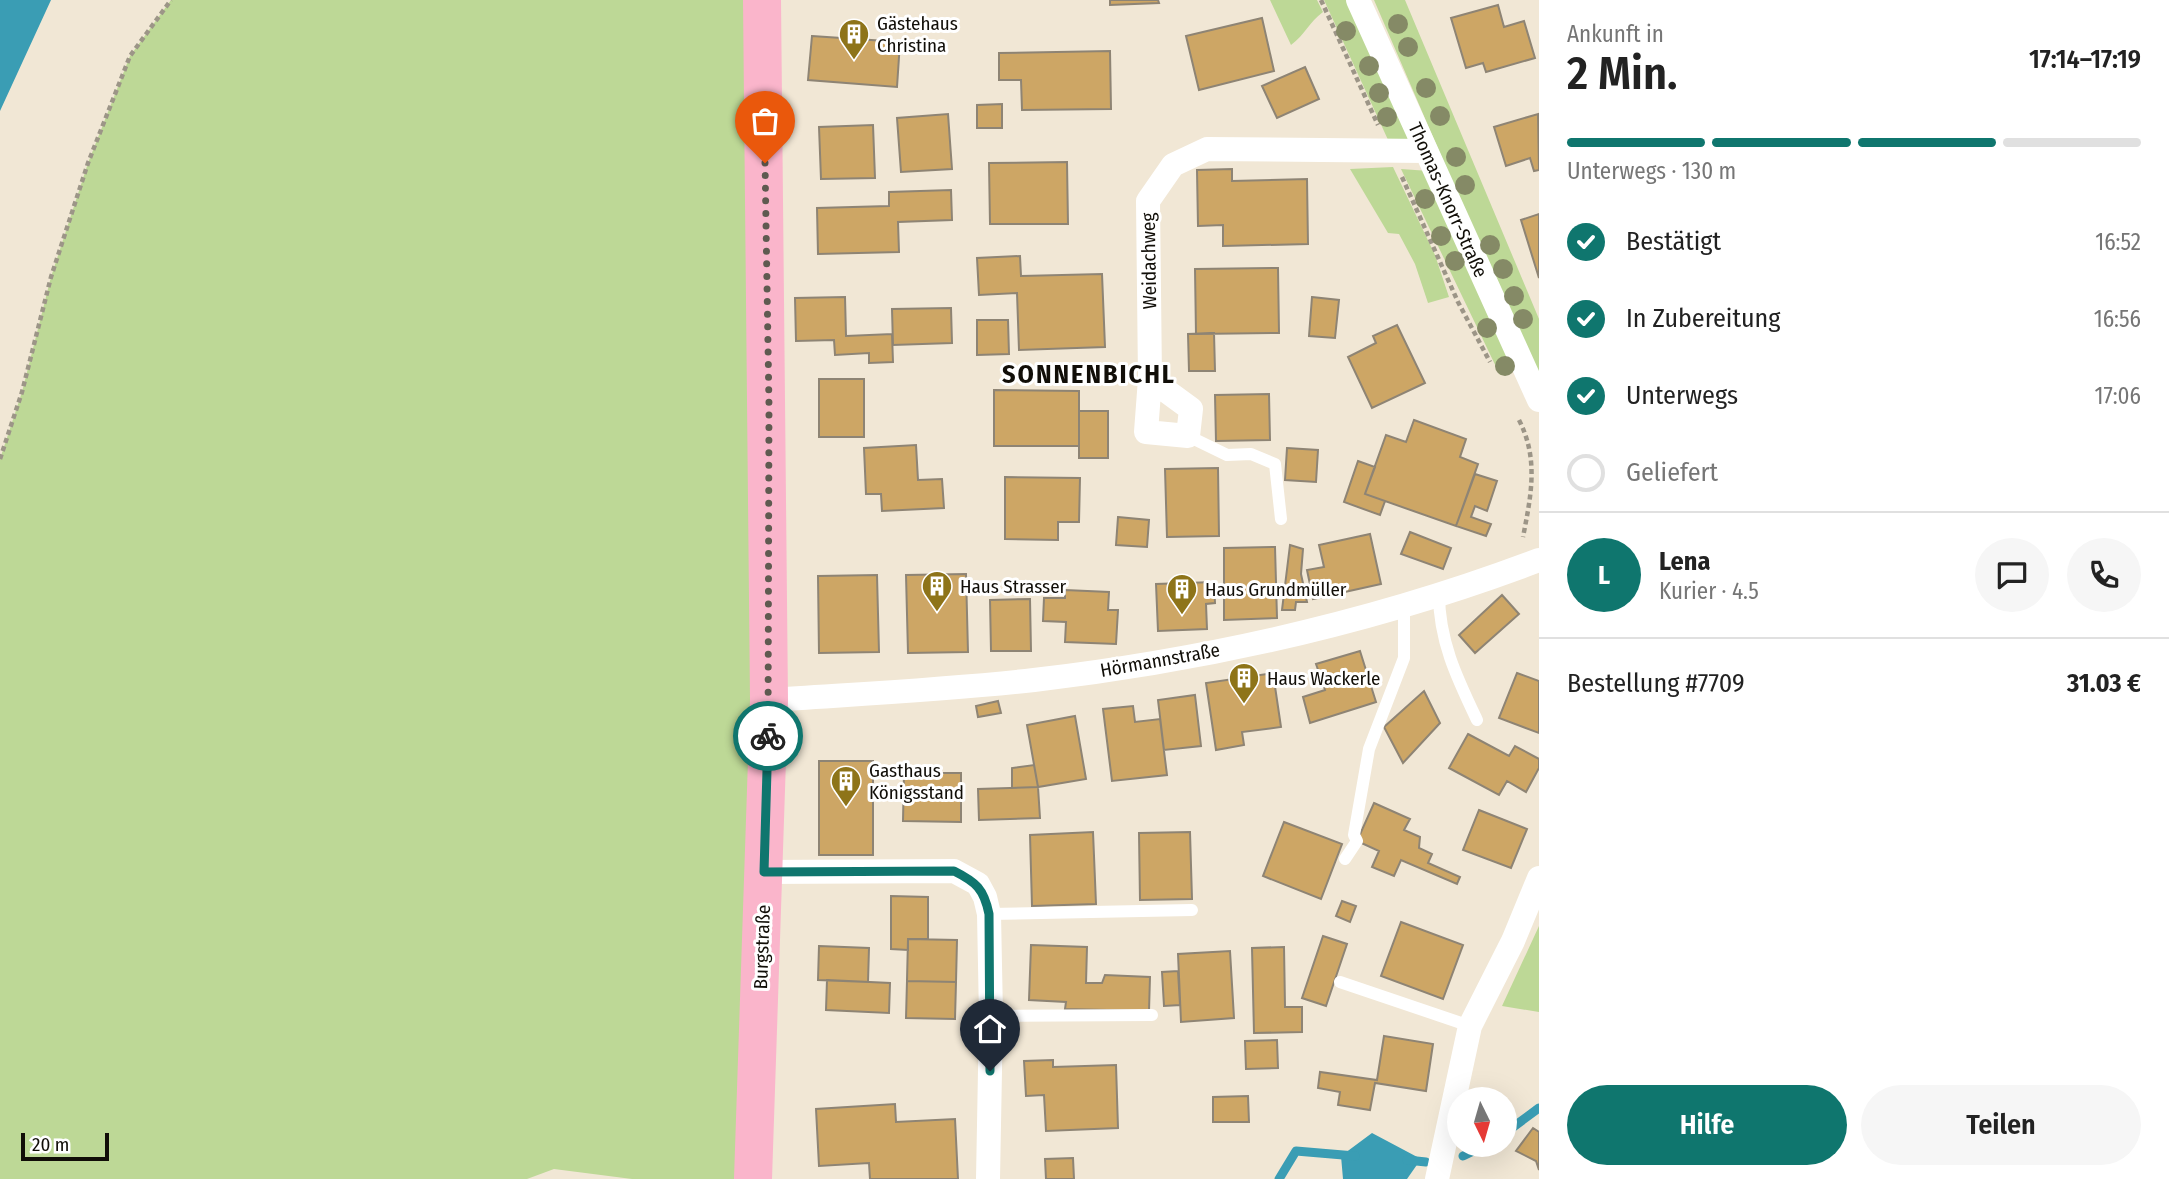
<!DOCTYPE html>
<html lang="de">
<head>
<meta charset="utf-8">
<style>
  body { margin:0; font-family:"Fira Sans Condensed",sans-serif; background:#f6f6f6; color:#222; height:100vh; display:flex; flex-direction:column; font-size:26px; white-space:nowrap }
  * { box-sizing:border-box; margin:0 }
  p { font-size:23px; color:#767676 }
  .icon { flex:none; width:38px; height:38px; fill:none; stroke:currentColor; stroke-width:2; stroke-linecap:round; stroke-linejoin:round }
  .map { position:relative; flex:1; overflow:hidden }
  .side { display:flex; flex-direction:column; background:#fff; width:630px }
  .side>* { flex:none }
  .needle { width:46px; rotate:175deg }
  .buttons { position:absolute; left:1447px; top:1087px; display:grid; gap:14px }
  .buttons a { display:grid; place-items:center; width:70px; height:70px; border-radius:50%; background:#fff; box-shadow:0 7px 28px #0002; font-size:35px }
  .scale { position:absolute; left:21px; bottom:18px; width:88px; box-sizing:border-box; padding-left:7px; border:4px solid #110e08; border-top:0; font-size:19px; line-height:24px; white-space:nowrap; color:#110e08; -webkit-text-stroke:5px #fff; paint-order:stroke }
  .pin { position:absolute; display:grid; place-items:center; width:60px; height:60px; color:#fff; margin:-72px -30px; border-radius:50% 50% 50% 0; rotate:-45deg; box-shadow:0 0 7px #0007 }
  .pin .icon { rotate:45deg }
  .courier { position:absolute; display:grid; place-items:center; width:70px; height:70px; margin:-35px; border:5px solid #0f766e; border-radius:50%; background:#fff; color:#222; box-shadow:0 2px 9px #0007 }
  .overview em { font-style:normal; font-weight:600 }
  .overview div { display:flex; flex-direction:column-reverse }
  .overview { display:flex; align-items:center; justify-content:space-between; height:119px; padding:0 28px }
  h1 { font-size:46px; font-weight:600; line-height:52px }
  .bar { display:grid; grid-template-columns:repeat(4,1fr); gap:10px 7px; align-content:center; height:84px; padding:0 28px }
  .bar i { height:9px; border-radius:5px; background:#e0e0e0 }
  .bar .selected { background:#0f766e }
  .bar p { grid-column:span 4 }
  .line { display:flex; align-items:center; gap:18px; padding:0 28px; border-top:2px solid #e0e0e0 }
  .line div { flex:1 }
  .round { display:grid; place-items:center; flex:none; width:74px; height:74px; border-radius:37px; background:#f6f6f6 }
  ol { padding:0 28px; list-style:none }
  li { display:flex; align-items:center; gap:21px; height:77px }
  li p { margin-inline-start:auto }
  li .icon { padding:7px; border-radius:50%; background:#0f766e; color:#fff; stroke-width:4 }
  li:last-child { color:#767676 }
  li i { width:38px; height:38px; border:4px solid #e0e0e0; border-radius:50% }
  .cta { display:flex; gap:14px; margin-top:auto; padding:14px 28px }
  .cta a { flex:1; height:80px; border-radius:42px; background:#0f766e; color:#fff; font-size:28px; font-weight:600; line-height:80px; text-align:center }
  .cta a+a { background:#f6f6f6; color:#222 }
  main { display:flex; flex:1; min-height:0 }
  .map>svg:first-child { display:block }
  .green { fill:#bdd896 }
  .water { fill:#3a9db4 }
  .lines { fill:none; stroke-linecap:round; stroke-linejoin:round }
  .stream { stroke:#3a9db4; stroke-width:9 }
  .building { fill:#cda665; stroke:#8e8474; stroke-width:2 }
  .path { stroke:#9c9587; stroke-width:4.5; stroke-dasharray:5 3.5; stroke-linecap:butt }
  .service { stroke:#fff; stroke-width:12 }
  .minor { stroke:#fff; stroke-width:24 }
  .primary { stroke:#fab5cb; stroke-width:38 }
  .tree { fill:#858a66 }
  .done { stroke:#5f5a50; stroke-width:7; stroke-dasharray:0 12.6 }
  .route { stroke:#0f766e; stroke-width:9 }
  .labels { text-anchor:middle; dominant-baseline:central; stroke-width:6; stroke-linejoin:round; paint-order:stroke }
  .poi-label { font-size:19px; fill:#110e08; stroke:#fff; text-anchor:start }
  .street-label { font-size:19px; fill:#110e08; stroke:#fff }
  .district-label { font-size:26px; font-weight:bold; letter-spacing:2px; fill:#110e08; stroke:#fff }
</style>
</head>
<body>
<main>
<div class="map">
<svg width="1539" height="1179" viewBox="0 0 1539 1179">
  <rect width="100%" height="100%" fill="#f1e7d5"/>
  <path class="green" d="M171,0H762L753,1179H632L554,1169L527,1179H0V459L22,392L51,277L88,163L130,56Z
    M1270,0H1317L1323,12C1309,22 1305,35 1291,45Z
    M1324,0H1348L1411,139L1389,142Z
    M1374,0H1405L1539,319V383Z
    M1393,167L1435,255L1449,297L1428,303L1415,264L1399,234L1388,233L1350,169Z
    M1401,169L1429,171L1517,369L1500,375Z
    M1539,926V1012L1502,1006Z"/>
  <path class="water" d="M0,0H51L0,111Z
    M1372,1133L1421,1159L1407,1179H1343L1341,1156Z"/>
  <g class="lines">
    <path class="stream" d="M1505,1133L1539,1108
      M1463,1156L1488,1144
      M1407,1160L1426,1162
      M1279,1179L1296,1151L1355,1156"/>
  </g>
  <path class="building" d="M1110,0H1158L1159,3L1110,5Z
    M1498,5L1504,27L1524,21L1535,58L1486,72L1483,63L1466,68L1451,18Z
    M1262,18L1274,71L1199,90L1186,36Z
    M812,36L900,42L897,87L808,80Z
    M1110,51L1111,109L1022,110L1021,80H999V53Z
    M1305,67L1319,99L1277,118L1262,86Z
    M1002,104V128H977V105Z
    M948,114L952,169L901,172L897,118Z
    M1538,114L1539,170L1534,171L1530,158L1506,166L1494,127Z
    M873,125L875,178L821,179L819,127Z
    M1067,162L1068,224H990L989,163Z
    M1232,169V181L1307,179L1308,244L1223,246V225L1198,226L1197,170Z
    M951,190L952,220L898,222L899,252L818,254L817,208L889,206V192Z
    M1539,214V278L1521,220Z
    M1020,256L1021,276L1102,274L1105,347L1019,350L1017,293L979,295L977,258Z
    M1278,268L1279,333L1196,334L1195,269Z
    M845,297L846,336L892,334L893,362L869,363V353L835,355L834,340L796,341L795,298Z
    M1312,297L1339,300L1335,338L1309,336Z
    M951,308L952,343L893,345L892,309Z
    M977,320H1008L1009,354L977,355Z
    M1397,325L1425,383L1372,408L1348,357L1376,343L1373,336Z
    M1214,333L1215,371H1189L1188,334Z
    M819,379H864V437H819Z
    M994,390L1079,391V446H994Z
    M1269,394L1270,440L1216,441L1215,395Z
    M1079,411H1108V458H1079Z
    M1414,420L1466,439L1460,457L1478,464L1456,526L1365,494L1386,435L1406,442Z
    M916,445L918,480L942,479L944,508L882,511L881,494H866L864,448Z
    M1287,448L1318,450L1316,482L1285,480Z
    M1358,461L1375,467L1365,494L1385,501L1380,515L1344,502Z
    M1218,468L1219,536L1167,537L1165,469Z
    M1475,474L1497,481L1487,511L1475,506L1471,517L1491,524L1486,536L1456,526Z
    M1005,477L1080,478L1079,522H1058V540L1005,539Z
    M1118,517L1149,520L1147,547L1116,545Z
    M1410,532L1451,548L1443,569L1401,554Z
    M1370,534L1381,584L1313,599L1307,570L1324,567L1319,545Z
    M1290,545L1303,549L1301,574L1307,602H1296L1295,610H1282Z
    M1275,547L1277,618L1224,620V548Z
    M966,574L968,652L908,653L906,575Z
    M877,575L879,652L819,653L818,576Z
    M1214,582L1215,603L1206,604L1207,629L1158,631L1156,584Z
    M1065,590L1109,592L1108,610H1118L1116,644L1065,642L1066,622L1043,621L1044,598H1065Z
    M1502,595L1519,614L1475,653L1459,635Z
    M1030,599L1031,651H991L990,600Z
    M1360,651L1376,702L1310,723L1303,697L1325,690L1316,664Z
    M1273,673L1281,727L1242,732L1244,745L1216,750L1206,683Z
    M1517,673L1539,681V733L1499,718Z
    M1424,691L1440,723L1403,763L1384,727Z
    M1195,695L1201,746L1164,750L1158,700Z
    M998,701L1001,713L978,717L976,706Z
    M1133,706L1135,722L1160,719L1167,775L1112,781L1103,709Z
    M1075,716L1086,779L1038,787L1027,725Z
    M1468,734L1509,756L1515,746L1539,759V768L1526,792L1507,781L1499,795L1449,768Z
    M819,761H873V855H819Z
    M1034,765L1038,787L1012,788V768Z
    M904,773H961V822L903,821Z
    M1038,787L1040,818L979,820L978,789Z
    M1374,803L1410,819L1404,830L1420,837L1419,848L1432,854L1428,863L1460,877L1457,884L1401,860L1394,876L1372,867L1379,851L1357,841Z
    M1479,810L1527,829L1511,868L1463,850Z
    M1284,822L1342,844L1321,899L1263,876Z
    M1093,832L1096,904L1032,906L1030,835Z
    M1190,832L1192,899L1140,900L1139,833Z
    M891,896L928,897V939H908V950L891,949Z
    M1342,901L1356,906L1350,922L1336,916Z
    M1401,922L1463,945L1443,999L1381,976Z
    M1323,936L1347,944L1326,1006L1302,998Z
    M908,939L957,940L956,982L907,981Z
    M1031,945L1087,947L1086,983H1102L1105,975L1150,977L1149,1011L1065,1009L1066,1002L1029,1000Z
    M819,946L869,948L868,982L818,980Z
    M1284,947L1285,1007H1302V1032L1254,1033L1252,948Z
    M1230,951L1234,1018L1181,1022L1178,954Z
    M1178,971L1180,1005L1164,1006L1162,972Z
    M827,980L890,983L889,1013L826,1010Z
    M907,981L956,982L955,1019L906,1018Z
    M1384,1036L1433,1044L1426,1091L1375,1083L1370,1110L1338,1105L1340,1092L1318,1088L1320,1072L1377,1080Z
    M1277,1040L1278,1068L1246,1069L1245,1041Z
    M1053,1060V1067L1116,1065L1118,1128L1046,1131L1044,1095L1026,1096L1024,1061Z
    M1248,1096L1249,1122H1213V1097Z
    M895,1104L896,1122L955,1119L958,1179H870L869,1163L819,1166L816,1109Z
    M1533,1128L1539,1132V1170L1536,1161L1516,1151Z
    M1073,1158L1074,1179H1046L1045,1159Z"/>
  <g class="lines">
    <path class="path" d="M1321,0L1378,125
      M1402,177L1458,302L1490,362
      M1519,420C1539,459 1531,496 1523,537
      M0,459L22,392L51,277L88,163L130,56L171,0"/>
    <path class="service" d="M1188,436L1227,455L1251,454L1275,464L1281,519
      M1439,594C1439,641 1457,678 1477,720
      M1345,859L1357,841L1354,835L1369,749L1404,658V604
      M989,914L1192,910
      M1340,982L1470,1026
      M991,1016L1152,1015"/>
    <path class="minor" d="M1358,0L1539,400
      M1150,379L1191,409L1188,436L1146,432L1150,379L1148,201L1173,165L1207,149L1426,151
      M769,700C857,694 946,690 1034,680C1205,660 1378,621 1539,560
      M764,872L954,871L978,884L985,897L989,914L991,1016L988,1179
      M1437,1179L1470,1026L1513,941L1539,878"/>
    <path class="primary" d="M753,1179L769,700L762,0"/>
  </g>
  <g class="tree">
    <circle cx="1398" cy="24" r="10"/>
    <circle cx="1346" cy="31" r="10"/>
    <circle cx="1408" cy="47" r="10"/>
    <circle cx="1369" cy="66" r="10"/>
    <circle cx="1426" cy="88" r="10"/>
    <circle cx="1379" cy="93" r="10"/>
    <circle cx="1440" cy="116" r="10"/>
    <circle cx="1387" cy="117" r="10"/>
    <circle cx="1456" cy="157" r="10"/>
    <circle cx="1465" cy="185" r="10"/>
    <circle cx="1425" cy="199" r="10"/>
    <circle cx="1441" cy="236" r="10"/>
    <circle cx="1490" cy="245" r="10"/>
    <circle cx="1455" cy="261" r="10"/>
    <circle cx="1503" cy="269" r="10"/>
    <circle cx="1514" cy="296" r="10"/>
    <circle cx="1523" cy="319" r="10"/>
    <circle cx="1487" cy="328" r="10"/>
    <circle cx="1505" cy="366" r="10"/>
  </g>
  <g class="lines">
    <path class="done" d="M765,163L769,406L768,736"/>
    <path class="route" d="M768,736L764,872L954,871C976,882 984,889 989,914L990,1071"/>
  </g>
  <defs>
    <g id="building-pin" transform="scale(1.575)"><path d="M0 17L-7.5 6A9.5 9.5 0 1 1 7.5 6Z" fill="#8e7419" stroke="#fff"/><path d="M-4-6H4V6H1V3H-1V6H-4ZM-2.5-4.3h1.7v1.8h-1.7ZM.8-4.3h1.7v1.8H.8ZM-2.5-1h1.7V.8h-1.7ZM.8-1h1.7V.8H.8Z" fill="#fff"/></g>
  </defs>
  <g fill-rule="evenodd">
    <use href="#building-pin" x="854" y="34"/>
    <use href="#building-pin" x="937" y="586"/>
    <use href="#building-pin" x="1182" y="589"/>
    <use href="#building-pin" x="1244" y="678"/>
    <use href="#building-pin" x="846" y="781"/>
  </g>
  <g class="labels">
    <g class="poi-label">
      <text x="877" y="23">Gästehaus<tspan x="877" dy="22">Christina</tspan></text>
      <text x="960" y="586">Haus Strasser</text>
      <text x="1205" y="589">Haus Grundmüller</text>
      <text x="1267" y="678">Haus Wackerle</text>
      <text x="869" y="770">Gasthaus<tspan x="869" dy="22">Königsstand</tspan></text>
    </g>
    <g class="street-label">
      <text transform="translate(1448 200) rotate(66)">Thomas-Knorr-Straße</text>
      <text transform="translate(1149 261) rotate(-91)">Weidachweg</text>
      <text transform="translate(1160 660) rotate(-10)">Hörmannstraße</text>
      <text transform="translate(762 947) rotate(-88)">Burgstraße</text>
    </g>
    <g class="district-label">
      <text x="1089" y="374">SONNENBICHL</text>
    </g>
  </g>
</svg>
<div class="buttons">
<a><svg class="needle" viewBox="-14 -14 28 28"><path d="M0-13l5 13h-10z" fill="#e53935"/><path d="M0 13l5-13h-10z" fill="#767676"/></svg></a>
</div>
<div class="scale">20 m</div>
<div class="pin" style="left:765px;top:163px;background:#ea580c"><svg class="icon" aria-label="bag" viewBox="0 0 24 24"><path d="M5 8h14l-1 12H6zM9 8a3 3 0 0 1 6 0"/></svg></div>
<div class="pin" style="left:990px;top:1071px;background:#1f2937"><svg class="icon" aria-label="home" viewBox="0 0 24 24"><path d="M3 11l9-7 9 7M6 9v11h12V9"/></svg></div>
<div class="courier" style="left:768px;top:736px"><svg class="icon" aria-label="bike" viewBox="0 0 24 24"><circle cx="6" cy="16" r="4"/><circle cx="18" cy="16" r="4"/><path d="M6 16l4-8h5l3 8M10 8l3 8H6M13 5h3"/></svg></div>
</div>
<section class="side">
<div class="overview"><div><h1>2 Min.</h1><p>Ankunft in</p></div><em>17:14–17:19</em></div>
<div class="bar"><i class="selected"></i><i class="selected"></i><i class="selected"></i><i></i><p>Unterwegs · 130 m</p></div>
<ol>
<li><svg class="icon" aria-label="check" viewBox="0 0 24 24"><path d="M5 12l5 5 9-10"/></svg>Bestätigt<p>16:52</p></li>
<li><svg class="icon" aria-label="check" viewBox="0 0 24 24"><path d="M5 12l5 5 9-10"/></svg>In Zubereitung<p>16:56</p></li>
<li><svg class="icon" aria-label="check" viewBox="0 0 24 24"><path d="M5 12l5 5 9-10"/></svg>Unterwegs<p>17:06</p></li>
<li><i></i>Geliefert</li>
</ol>
<div class="line" style="height:126px"><b class="round" style="background:#0f766e;color:#fff">L</b><div><b>Lena</b><p>Kurier · 4.5</p></div><a class="round"><svg class="icon" aria-label="chat" viewBox="0 0 24 24"><path d="M4 5h16v11H9l-5 4z"/></svg></a><a class="round"><svg class="icon" aria-label="phone" viewBox="0 0 24 24"><path d="M5 4h4l2 5-3 2q2 4 5 5l2-3 5 2v4C11 20 4 13 5 4z"/></svg></a></div>
<div class="line" style="height:91px"><div>Bestellung #7709</div><b>31.03 €</b></div>
<div class="cta"><a>Hilfe</a><a>Teilen</a></div>
</section>
</main>
</body>
</html>
